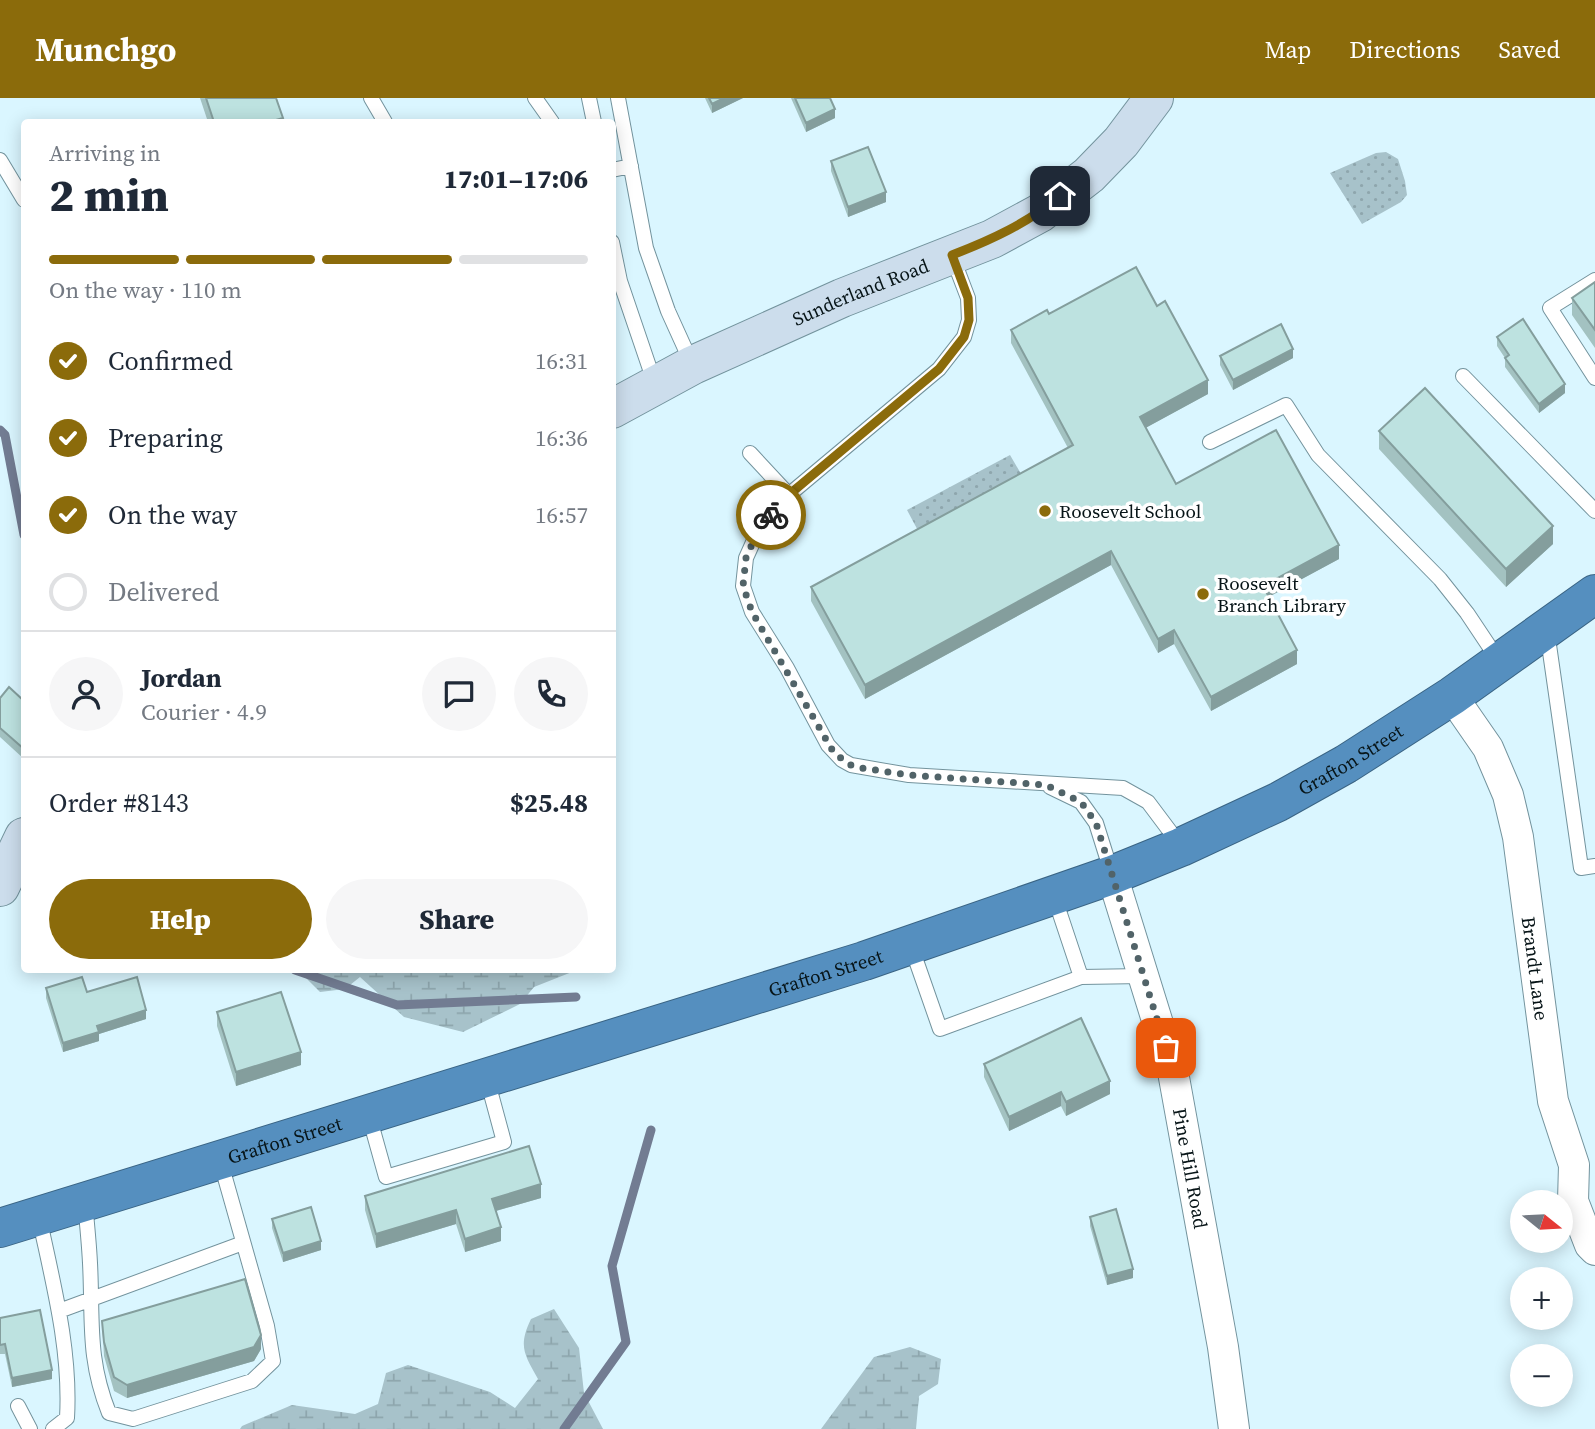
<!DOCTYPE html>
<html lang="en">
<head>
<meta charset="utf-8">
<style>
  body { margin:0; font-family:"Source Serif 4",serif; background:#f6f6f7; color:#1f2937; height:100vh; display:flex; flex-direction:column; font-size:26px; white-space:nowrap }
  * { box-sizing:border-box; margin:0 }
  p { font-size:23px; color:#747a83 }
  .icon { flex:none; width:38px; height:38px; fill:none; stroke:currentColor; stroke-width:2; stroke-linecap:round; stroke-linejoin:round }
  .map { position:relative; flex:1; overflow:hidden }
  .details { position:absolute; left:21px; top:21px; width:595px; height:854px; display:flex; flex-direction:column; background:#fff; border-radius:7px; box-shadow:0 4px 18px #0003 }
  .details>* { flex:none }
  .needle { width:46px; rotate:108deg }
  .tools { position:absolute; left:1510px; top:1092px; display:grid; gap:14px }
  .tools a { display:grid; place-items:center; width:63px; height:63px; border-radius:50%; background:#fff; box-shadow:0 4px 18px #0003; font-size:35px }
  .pin { position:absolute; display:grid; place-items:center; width:60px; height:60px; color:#fff; margin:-30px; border-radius:14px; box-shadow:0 4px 10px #0006 }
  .courier { position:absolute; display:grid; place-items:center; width:70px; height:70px; margin:-35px; border:5px solid #8b6b0b; border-radius:50%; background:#fff; color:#222; box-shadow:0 2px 9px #0007 }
  .headline em { font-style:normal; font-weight:800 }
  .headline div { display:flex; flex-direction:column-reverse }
  .headline { display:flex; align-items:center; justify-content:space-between; height:119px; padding:0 28px }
  h1 { font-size:46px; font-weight:800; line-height:52px }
  .bar { display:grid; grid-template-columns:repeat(4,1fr); gap:10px 7px; align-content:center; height:84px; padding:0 28px }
  .bar i { height:9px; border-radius:5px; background:#e0e1e3 }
  .bar .current { background:#8b6b0b }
  .bar p { grid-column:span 4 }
  .line { display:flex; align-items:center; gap:18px; padding:0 28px; border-top:2px solid #e0e1e3 }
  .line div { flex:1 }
  .round { display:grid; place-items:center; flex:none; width:74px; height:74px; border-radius:37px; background:#f6f6f7 }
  ol { padding:0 28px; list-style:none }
  li { display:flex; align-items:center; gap:21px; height:77px }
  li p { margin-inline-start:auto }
  li .icon { padding:7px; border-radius:50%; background:#8b6b0b; color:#fff; stroke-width:4 }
  li:last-child { color:#747a83 }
  li i { width:38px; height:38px; border:4px solid #e0e1e3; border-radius:50% }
  .action { display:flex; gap:14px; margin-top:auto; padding:14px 28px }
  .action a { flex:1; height:80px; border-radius:42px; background:#8b6b0b; color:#fff; font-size:28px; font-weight:800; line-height:80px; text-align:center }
  .action a+a { background:#f6f6f7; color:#1f2937 }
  header { display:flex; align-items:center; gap:42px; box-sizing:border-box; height:98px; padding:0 35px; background:#8b6b0b; color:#fff }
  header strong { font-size:33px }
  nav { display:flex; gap:38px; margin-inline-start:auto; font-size:24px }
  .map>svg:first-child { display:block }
  .wetland { fill:url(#wetland-marsh) }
  .park { fill:url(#park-dots) }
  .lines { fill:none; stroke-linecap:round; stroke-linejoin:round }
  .stream { stroke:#727c92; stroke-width:9 }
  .lane-casing { stroke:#73939d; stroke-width:16 }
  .street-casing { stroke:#73939d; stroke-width:32 }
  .secondary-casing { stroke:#73939d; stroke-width:40 }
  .highway-casing { stroke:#3a6484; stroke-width:40 }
  .lane { stroke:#fff; stroke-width:14 }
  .street { stroke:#fff; stroke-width:30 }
  .secondary { stroke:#ccddec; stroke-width:38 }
  .highway { stroke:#558fbf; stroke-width:38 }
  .wall { fill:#a3c2c1 }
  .shaded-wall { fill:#849e9d }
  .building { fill:#bde2e0; stroke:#849e9d; stroke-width:2 }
  .done { stroke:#516368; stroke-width:7; stroke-dasharray:0 12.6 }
  .route { stroke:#8b6b0b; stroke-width:9 }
  .poi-dot { fill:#8b6b0b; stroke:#fff; stroke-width:2.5 }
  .labels { text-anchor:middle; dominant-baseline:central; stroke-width:7; stroke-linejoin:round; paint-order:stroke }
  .street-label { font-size:19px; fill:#071417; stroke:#fff }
  .poi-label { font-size:19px; fill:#071417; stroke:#fff; text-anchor:start }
</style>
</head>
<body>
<header>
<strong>Munchgo</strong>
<nav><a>Map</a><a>Directions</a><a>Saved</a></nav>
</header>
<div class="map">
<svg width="1595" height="1331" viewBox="0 0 1595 1331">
  <defs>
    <pattern id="wetland-marsh" width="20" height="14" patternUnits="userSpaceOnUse" patternTransform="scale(1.75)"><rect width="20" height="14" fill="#a7c2ca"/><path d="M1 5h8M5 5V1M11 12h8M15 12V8" fill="none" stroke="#8ea6ad"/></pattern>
    <pattern id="park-dots" width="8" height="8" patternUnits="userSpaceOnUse" patternTransform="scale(1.75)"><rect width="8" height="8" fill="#a7c2ca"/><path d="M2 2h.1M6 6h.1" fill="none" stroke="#8ea6ad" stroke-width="1.8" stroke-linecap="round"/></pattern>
  </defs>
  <rect width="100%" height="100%" fill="#daf6ff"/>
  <path class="wetland" d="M298,872H577L534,889L520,906L463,934L404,919L360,879L345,891L320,894Z
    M554,1211L579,1250L584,1295L603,1331H240L242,1328L292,1307L355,1316L378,1306L386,1275L408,1267L490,1294L515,1310L538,1281C524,1256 518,1248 531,1221Z
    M910,1249L941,1261L938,1286L919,1298L916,1331H821L874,1259Z"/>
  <path class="park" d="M1386,54L1398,61L1405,83L1407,97L1401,104L1362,126L1330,75L1376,55Z
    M1010,357L1027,386L923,442L907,412Z"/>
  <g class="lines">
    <path class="stream" d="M0,332L5,337L24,437
      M295,872L397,907L576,899
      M564,1331L626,1244L612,1168L651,1032"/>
    <g class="lane-casing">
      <path id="lane" d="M371,0L385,24
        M535,0L552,24
        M589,0L594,24
        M618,0L646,150L668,213L692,266
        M0,62L24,102
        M612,72L631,68
        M612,144L620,183L655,286
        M952,158L968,200L969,222L964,239L939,271L785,400L759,431L746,460L743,488L752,514L787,570L828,647L842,662L851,667L909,677L1123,690L1148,704L1181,748
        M1595,182L1550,210L1595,280
        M1463,278L1595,413
        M1210,344L1286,307L1318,357L1440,481L1467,515L1499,563
        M750,355L789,397
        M1547,533L1581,770L1595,768
        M1050,689L1081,704L1096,725L1112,776
        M911,848L940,931L1081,879L1054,798
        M1081,879L1143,878
        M369,1018L386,1079L504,1044L487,981
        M85,1105C87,1125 89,1145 90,1165C93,1222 87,1260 109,1315L133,1321L252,1283L273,1263L267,1228L220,1062
        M39,1119C53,1185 71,1252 67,1320L53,1331
        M59,1213L243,1145
        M18,1308L30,1331"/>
    </g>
    <g class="street-casing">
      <g id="street">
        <path id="s1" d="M1452,598L1488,650L1508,697L1518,739L1553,1003L1574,1067L1573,1103L1590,1147L1595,1152"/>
        <path id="s2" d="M1112,777L1173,974L1223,1249L1234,1331"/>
      </g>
    </g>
    <g class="secondary-casing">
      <g id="secondary">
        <path id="s3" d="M612,311L693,267L842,200L992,141L1040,115L1089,77L1121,44L1154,0"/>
        <path d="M0,789L24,739"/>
      </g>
    </g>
    <g class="highway-casing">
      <g id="highway">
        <path id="s4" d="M0,1130L864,863L1112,777L1181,749L1278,704L1346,666L1452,598L1595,496"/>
      </g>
    </g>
    <use href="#lane" class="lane"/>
    <use href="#street" class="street"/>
    <use href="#secondary" class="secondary"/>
    <use href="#highway" class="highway"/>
  </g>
  <path class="wall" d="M200,0H276L283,24H208Z
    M705,0H743L712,15Z
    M791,0H830L835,20L806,34Z
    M831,63L886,104L848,119L831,73Z
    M1595,184V250L1572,217V200Z
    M1157,208L1208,296L1145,330L1176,386L1339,461L1268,499L1297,566L1211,613L1174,546L1158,555L1111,467L865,601L811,503V489L1068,350L1011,245V232L1049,216Z
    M1497,239L1565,295L1539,315L1505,269V260L1497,248Z
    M1220,258L1293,260L1233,292L1220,267Z
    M1379,333L1553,446L1506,489L1379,351Z
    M0,600L24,603V661L0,639Z
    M46,890L87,894L146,921L99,936V943L63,954L46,900Z
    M217,914L301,967L236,988L217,928Z
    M984,966L1110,996L1066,1018L1061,1008L1009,1033L984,979Z
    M365,1098L541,1100L496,1113L501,1143L465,1154L456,1126L376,1150L365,1112Z
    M1090,1119L1133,1180L1107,1187L1090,1128Z
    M272,1121L321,1152L283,1164L272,1130Z
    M0,1220L52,1281L12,1289L5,1256H0Z
    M102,1223L261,1251L254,1263L127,1300L114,1293L104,1258Z"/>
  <path class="shaded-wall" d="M724,0H743L712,15V6Z
    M835,11V20L806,34V25Z
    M283,20V24H269Z
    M886,94V104L848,119V109Z
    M1293,251V260L1233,292V282Z
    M1208,282V296L1140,333V319Z
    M1565,286V295L1539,315V306Z
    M1553,428V446L1506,489V471Z
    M1339,447V461L1263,502V488Z
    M1111,453V467L865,601V587Z
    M1174,532V546L1158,555V541Z
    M1297,552V566L1211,613V599Z
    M146,912V921L99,936V943L63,954V945L97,928Z
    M301,954V967L236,988V974Z
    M1110,983V996L1066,1018V1004Z
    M1061,994V1008L1009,1033V1019Z
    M541,1086V1100L492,1114V1101Z
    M456,1112V1126L376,1150V1136Z
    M501,1129V1143L465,1154V1141Z
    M321,1143V1152L283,1164V1155Z
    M1133,1171V1180L1107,1187V1178Z
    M261,1237V1251L254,1263L127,1300V1287Z
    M52,1272V1281L12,1289V1280Z"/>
  <path class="building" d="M206,0H276L283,20L269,24H214Z
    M709,0H724L712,6Z
    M795,0H830L835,11L806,25Z
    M868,49L886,94L848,109L831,63Z
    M1136,169L1157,208L1165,203L1208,282L1140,319L1176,386L1276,332L1339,447L1263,488L1297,552L1211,599L1174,532L1158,541L1111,453L865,587L811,489L1073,347L1011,232L1047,212L1049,216Z
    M1595,184V232L1572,200Z
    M1523,221L1565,286L1539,306L1505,260L1509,257L1497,239Z
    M1281,226L1293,251L1233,282L1220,258Z
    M1425,290L1553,428L1506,471L1379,333Z
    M9,589L24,603V651L0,630V600Z
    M82,879L87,894L137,879L146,912L97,928L99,934L63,945L46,890Z
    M281,894L301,954L236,974L217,914Z
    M1081,920L1110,983L1066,1004L1061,994L1009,1019L984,966Z
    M529,1048L541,1086L492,1101L501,1129L465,1141L456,1112L376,1136L365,1098Z
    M311,1109L321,1143L283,1155L272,1121Z
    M1116,1111L1133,1171L1107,1178L1090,1119Z
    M245,1181L261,1237L254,1249L127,1287L114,1279L104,1244L102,1223Z
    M40,1212L52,1272L12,1280L5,1246L0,1247V1220Z"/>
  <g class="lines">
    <path class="done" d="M771,417L759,430L746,460L743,488L752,514L834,655L851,667L861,670L909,677L1046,687L1081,704L1096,725L1166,950"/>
    <path class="route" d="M771,417L785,400L939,271L964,239L969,222L968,200L952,157C991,142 1028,125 1060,98"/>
  </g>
  <g class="poi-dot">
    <circle cx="1045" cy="413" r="7"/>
    <circle cx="1203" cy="496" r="7"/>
  </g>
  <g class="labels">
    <g class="street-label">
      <text stroke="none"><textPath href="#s3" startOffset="275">Sunderland Road</textPath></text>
      <text stroke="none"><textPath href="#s4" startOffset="1432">Grafton Street</textPath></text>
      <text stroke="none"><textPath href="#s1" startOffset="290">Brandt Lane</textPath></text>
      <text stroke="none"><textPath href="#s4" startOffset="864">Grafton Street</textPath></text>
      <text stroke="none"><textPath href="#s4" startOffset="298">Grafton Street</textPath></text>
      <text stroke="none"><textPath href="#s2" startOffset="304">Pine Hill Road</textPath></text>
    </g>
    <g class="poi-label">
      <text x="1059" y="413">Roosevelt School</text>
      <text x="1217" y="485">Roosevelt<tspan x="1217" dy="22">Branch Library</tspan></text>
    </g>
  </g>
</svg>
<div class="tools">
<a><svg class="needle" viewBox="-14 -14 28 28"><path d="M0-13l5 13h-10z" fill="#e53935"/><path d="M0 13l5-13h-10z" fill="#747a83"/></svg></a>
<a>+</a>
<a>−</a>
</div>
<div class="pin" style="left:1166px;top:950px;background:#ea580c"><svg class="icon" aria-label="bag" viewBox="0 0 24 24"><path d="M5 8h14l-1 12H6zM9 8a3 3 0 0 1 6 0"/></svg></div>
<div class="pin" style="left:1060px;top:98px;background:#1f2937"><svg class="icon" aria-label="home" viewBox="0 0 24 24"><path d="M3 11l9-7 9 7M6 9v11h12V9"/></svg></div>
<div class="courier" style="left:771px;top:417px"><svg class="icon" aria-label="bike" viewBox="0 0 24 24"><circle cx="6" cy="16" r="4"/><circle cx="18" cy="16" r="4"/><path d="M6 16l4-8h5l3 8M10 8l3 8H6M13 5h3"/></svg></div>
<section class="details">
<div class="headline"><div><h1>2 min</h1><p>Arriving in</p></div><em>17:01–17:06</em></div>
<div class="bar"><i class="current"></i><i class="current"></i><i class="current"></i><i></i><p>On the way · 110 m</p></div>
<ol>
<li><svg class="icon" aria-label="check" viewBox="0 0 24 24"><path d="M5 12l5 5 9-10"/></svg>Confirmed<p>16:31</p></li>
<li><svg class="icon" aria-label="check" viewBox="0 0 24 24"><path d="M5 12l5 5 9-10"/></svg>Preparing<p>16:36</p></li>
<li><svg class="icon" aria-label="check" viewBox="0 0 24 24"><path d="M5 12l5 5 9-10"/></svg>On the way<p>16:57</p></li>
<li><i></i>Delivered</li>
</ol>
<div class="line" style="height:126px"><a class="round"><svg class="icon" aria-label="person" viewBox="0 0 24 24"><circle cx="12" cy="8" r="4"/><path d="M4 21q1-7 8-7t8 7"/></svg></a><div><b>Jordan</b><p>Courier · 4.9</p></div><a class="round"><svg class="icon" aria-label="chat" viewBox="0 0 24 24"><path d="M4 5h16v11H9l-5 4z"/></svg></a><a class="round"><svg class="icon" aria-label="phone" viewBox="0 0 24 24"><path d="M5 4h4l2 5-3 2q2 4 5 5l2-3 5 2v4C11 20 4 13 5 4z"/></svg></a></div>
<div class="line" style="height:91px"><div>Order #8143</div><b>$25.48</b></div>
<div class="action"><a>Help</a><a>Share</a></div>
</section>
</div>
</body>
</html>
